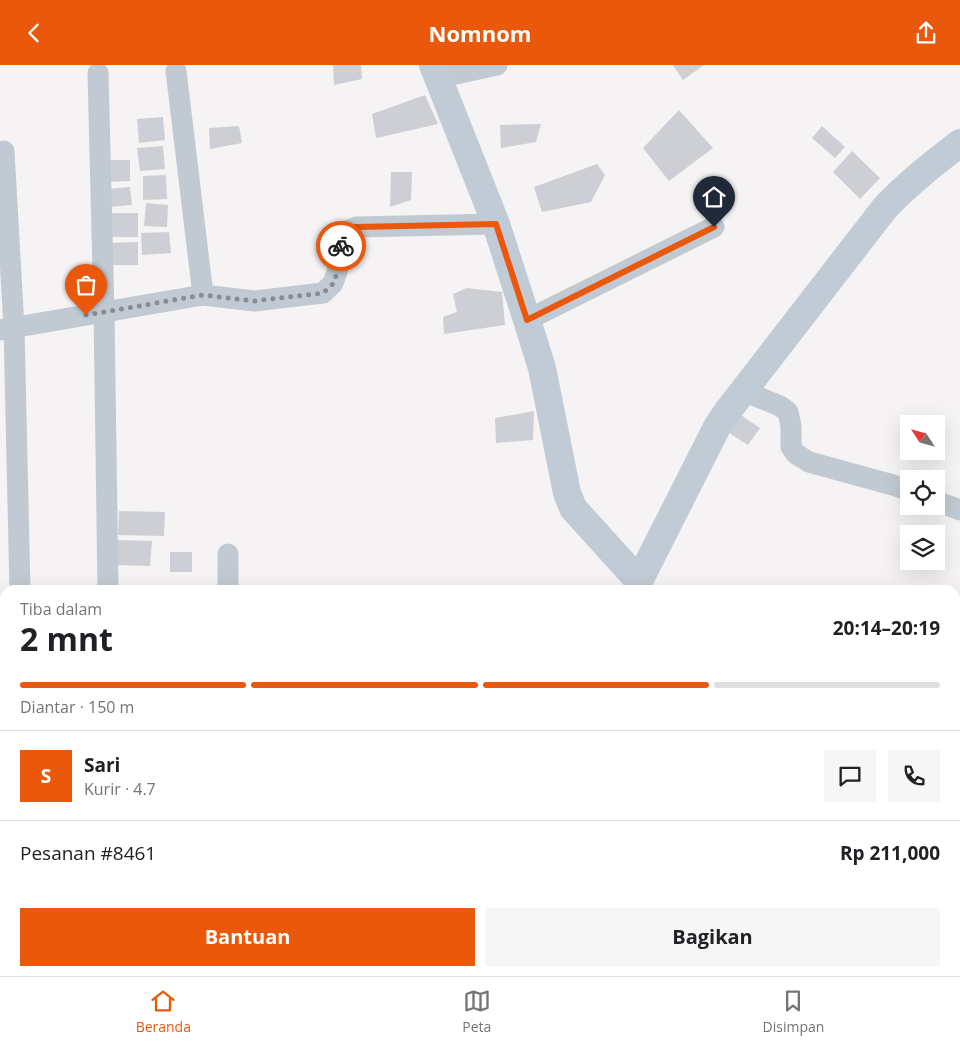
<!DOCTYPE html>
<html lang="id">
<head>
<meta charset="utf-8">
<style>
  body { margin:0; font-family:"Open Sans",sans-serif; background:#f6f6f6; color:#202124; height:100vh; display:flex; flex-direction:column; font-size:19px; white-space:nowrap }
  * { box-sizing:border-box; margin:0 }
  p { font-size:16px; color:#757577 }
  .icon { flex:none; width:28px; height:28px; fill:none; stroke:currentColor; stroke-width:2; stroke-linecap:round; stroke-linejoin:round }
  .map { position:relative; flex:1; overflow:hidden }
  .details { position:absolute; left:0px; top:520px; width:960px; height:391px; display:flex; flex-direction:column; background:#fff; border-radius:15px 15px 0 0; box-shadow:0 5px 20px #0002 }
  .details>* { flex:none }
  .needle { width:32px; rotate:306deg }
  .buttons { position:absolute; left:900px; top:350px; display:grid; gap:10px }
  .buttons a { display:grid; place-items:center; width:45px; height:45px; border-radius:0px; background:#fff; box-shadow:0 5px 20px #0002; font-size:25px }
  .pin { position:absolute; display:grid; place-items:center; width:42px; height:42px; color:#fff; margin:-51px -21px; border-radius:50% 50% 50% 0; rotate:-45deg; box-shadow:0 0 5px #0007 }
  .pin .icon { rotate:45deg }
  .courier { position:absolute; display:grid; place-items:center; width:50px; height:50px; margin:-25px; border:4px solid #ea580c; border-radius:50%; background:#fff; color:#222; box-shadow:0 1px 6px #0007 }
  .head em { font-style:normal; font-weight:700 }
  .head div { display:flex; flex-direction:column-reverse }
  .head { display:flex; align-items:center; justify-content:space-between; height:85px; padding:0 20px }
  h1 { font-size:32px; font-weight:700; line-height:38px }
  .bar { display:grid; grid-template-columns:repeat(4,1fr); gap:8px 5px; align-content:center; height:60px; padding:0 20px }
  .bar i { height:6px; border-radius:4px; background:#e0e0e0 }
  .bar .active { background:#ea580c }
  .bar p { grid-column:span 4 }
  .line { display:flex; align-items:center; gap:12px; padding:0 20px; border-top:1px solid #e0e0e0 }
  .line div { flex:1 }
  .round { display:grid; place-items:center; flex:none; width:52px; height:52px; border-radius:0px; background:#f6f6f6 }
  .cta { display:flex; gap:10px; margin-top:auto; padding:10px 20px }
  .cta a { flex:1; height:58px; border-radius:0px; background:#ea580c; color:#fff; font-size:20px; font-weight:700; line-height:58px; text-align:center }
  .cta a+a { background:#f6f6f6; color:#202124 }
  header { display:flex; justify-content:space-between; align-items:center; height:65px; padding:0 20px; background:#ea580c; color:#fff; font-size:22px; font-weight:700 }
  .menu { display:flex; justify-content:space-around; align-items:center; height:70px; border-top:1px solid #e0e0e0; background:#fff; font-size:14px; color:#757577 }
  .menu a { display:grid; justify-items:center; gap:2px }
  .menu .active { color:#ea580c }
  .map>svg:first-child { display:block }
  .building { fill:#cdcfd5 }
  .lines { fill:none; stroke-linecap:round; stroke-linejoin:round }
  .street { stroke:#c1cad2; stroke-width:21 }
  .secondary { stroke:#c1cbd6; stroke-width:28 }
  .done { stroke:#868d94; stroke-width:5; stroke-dasharray:0 9 }
  .route { stroke:#ea580c; stroke-width:6 }
</style>
</head>
<body>
<header><svg class="icon" aria-label="back" viewBox="0 0 24 24"><path d="M15 5l-7 7 7 7"/></svg>Nomnom<svg class="icon" aria-label="share" viewBox="0 0 24 24"><path d="M12 15V3M7 8l5-5 5 5M5 13v7h14v-7"/></svg></header>
<div class="map">
<svg width="960" height="911" viewBox="0 0 960 911">
  <rect width="100%" height="100%" fill="#f5f3f3"/>
  <path class="building" d="M333,0H361L362,14L334,20Z
    M673,0H704L683,15Z
    M425,30L438,59L376,73L372,49Z
    M679,45L713,83L669,116L643,83Z
    M163,52L165,75L139,78L137,54Z
    M541,59L536,77L501,83L500,60Z
    M239,61L242,78L210,84L209,63Z
    M822,61L845,82L835,93L812,73Z
    M163,81L165,104L140,106L137,83Z
    M852,86L880,113L860,134L833,107Z
    M107,95H130V116L107,117Z
    M597,99L605,110L591,137L542,147L534,122Z
    M391,107H412L411,135L390,142Z
    M166,110L167,134L143,135V111Z
    M130,122L132,140L108,142L107,124Z
    M146,138L168,140L167,162L144,161Z
    M112,148H138V172H111Z
    M169,167L171,188L142,190L141,168Z
    M138,177V200H111V178Z
    M467,223L502,227L505,260L444,269L443,252L457,247L453,229Z
    M534,346L533,375L496,378L495,353Z
    M735,346L760,363L748,380L723,364Z
    M119,446L165,447L164,471L118,470Z
    M116,475L152,476L150,501L115,500Z
    M170,487H192V507H170Z"/>
  <g class="lines">
    <path class="street" d="M176,6L203,230
      M98,8L104,247L108,525
      M438,13L497,0
      M4,86L14,263L20,525
      M527,255L714,162
      M0,265L203,230L254,236L323,228L333,218L337,207L343,173L345,167L356,162L496,159
      M743,326L780,341L788,347L791,361V382L796,389L809,397L893,420L909,426
      M936,436L960,445
      M228,489V525
      M0,558L5,559
      M539,906L544,911
      M502,911L503,906"/>
    <path class="secondary" d="M433,0L496,159L527,255L542,303L567,428L573,443L639,516L717,362L727,347L884,144C907,119 933,99 960,78"/>
  </g>
  <g class="lines">
    <path class="done" d="M86,250L203,230L254,236L323,228L334,218L337,207L341,181"/>
    <path class="route" d="M341,181L343,172L345,167L356,162L496,159L527,255L714,162"/>
  </g>
</svg>
<div class="buttons">
<a><svg class="needle" viewBox="-14 -14 28 28"><path d="M0-13l5 13h-10z" fill="#e53935"/><path d="M0 13l5-13h-10z" fill="#757577"/></svg></a>
<a><svg class="icon" aria-label="locate" viewBox="0 0 24 24"><circle cx="12" cy="12" r="6"/><path d="M12 2v4M12 18v4M2 12h4M18 12h4"/></svg></a>
<a><svg class="icon" aria-label="layers" viewBox="0 0 24 24"><path d="M12 4l9 5-9 5-9-5zM3 14l9 5 9-5"/></svg></a>
</div>
<div class="pin" style="left:86px;top:250px;background:#ea580c"><svg class="icon" aria-label="bag" viewBox="0 0 24 24"><path d="M5 8h14l-1 12H6zM9 8a3 3 0 0 1 6 0"/></svg></div>
<div class="pin" style="left:714px;top:162px;background:#1f2937"><svg class="icon" aria-label="home" viewBox="0 0 24 24"><path d="M3 11l9-7 9 7M6 9v11h12V9"/></svg></div>
<div class="courier" style="left:341px;top:181px"><svg class="icon" aria-label="bike" viewBox="0 0 24 24"><circle cx="6" cy="16" r="4"/><circle cx="18" cy="16" r="4"/><path d="M6 16l4-8h5l3 8M10 8l3 8H6M13 5h3"/></svg></div>
<section class="details">
<div class="head"><div><h1>2 mnt</h1><p>Tiba dalam</p></div><em>20:14–20:19</em></div>
<div class="bar"><i class="active"></i><i class="active"></i><i class="active"></i><i></i><p>Diantar · 150 m</p></div>
<div class="line" style="height:90px"><b class="round" style="background:#ea580c;color:#fff">S</b><div><b>Sari</b><p>Kurir · 4.7</p></div><a class="round"><svg class="icon" aria-label="chat" viewBox="0 0 24 24"><path d="M4 5h16v11H9l-5 4z"/></svg></a><a class="round"><svg class="icon" aria-label="phone" viewBox="0 0 24 24"><path d="M5 4h4l2 5-3 2q2 4 5 5l2-3 5 2v4C11 20 4 13 5 4z"/></svg></a></div>
<div class="line" style="height:65px"><div>Pesanan #8461</div><b>Rp 211,000</b></div>
<div class="cta"><a>Bantuan</a><a>Bagikan</a></div>
</section>
</div>
<nav class="menu">
<a class="active"><svg class="icon" aria-label="home" viewBox="0 0 24 24"><path d="M3 11l9-7 9 7M6 9v11h12V9"/></svg>Beranda</a>
<a><svg class="icon" aria-label="map" viewBox="0 0 24 24"><path d="M3 6l6-2 6 2 6-2v14l-6 2-6-2-6 2zM9 4v14M15 6v14"/></svg>Peta</a>
<a><svg class="icon" aria-label="saved" viewBox="0 0 24 24"><path d="M7 4h10v16l-5-4-5 4z"/></svg>Disimpan</a>
</nav>
</body>
</html>
